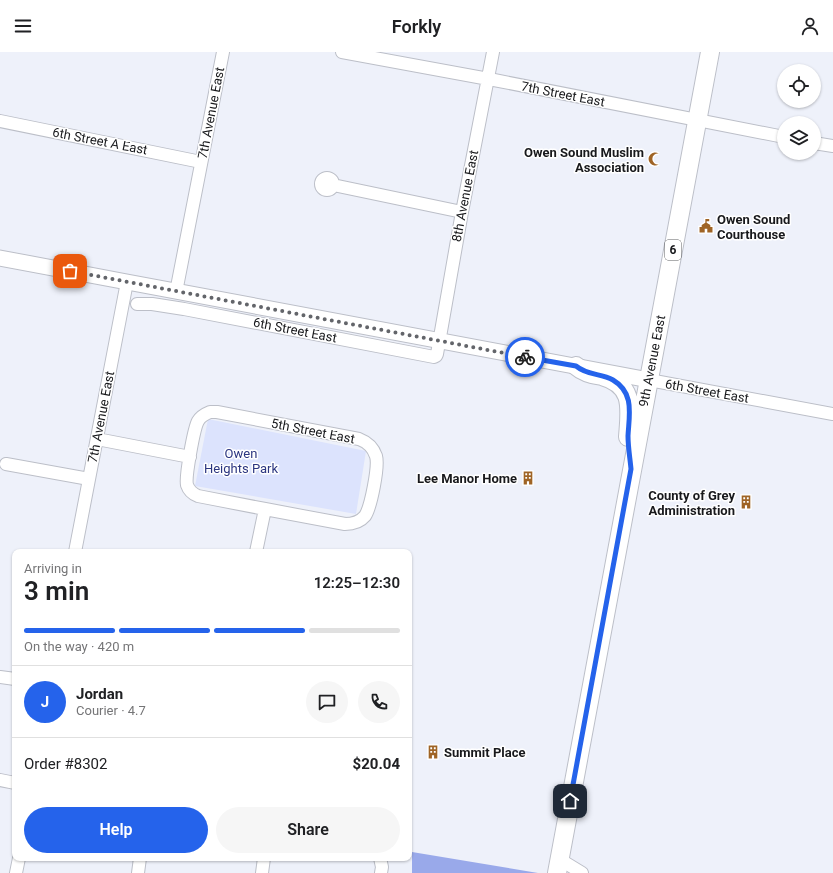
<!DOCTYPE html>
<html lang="en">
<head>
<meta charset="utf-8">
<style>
  body { margin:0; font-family:Roboto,sans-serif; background:#f6f6f6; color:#202124; height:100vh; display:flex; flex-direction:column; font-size:15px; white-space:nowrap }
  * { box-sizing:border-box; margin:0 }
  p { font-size:13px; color:#757577 }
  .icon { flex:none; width:22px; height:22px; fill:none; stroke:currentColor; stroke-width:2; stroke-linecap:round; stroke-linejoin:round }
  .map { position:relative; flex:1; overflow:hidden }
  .drawer { position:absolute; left:12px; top:497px; width:400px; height:312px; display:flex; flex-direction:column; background:#fff; border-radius:8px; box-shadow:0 1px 3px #0004 }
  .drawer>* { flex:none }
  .buttons { position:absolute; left:777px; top:12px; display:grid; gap:8px }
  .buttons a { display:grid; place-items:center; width:44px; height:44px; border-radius:50%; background:#fff; box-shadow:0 1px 3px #0004; font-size:20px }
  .pin { position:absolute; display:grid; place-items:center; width:34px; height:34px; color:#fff; margin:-17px; border-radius:8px; box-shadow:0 2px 6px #0006 }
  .courier { position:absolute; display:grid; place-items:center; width:40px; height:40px; margin:-20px; border:3px solid #2563eb; border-radius:50%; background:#fff; color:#222; box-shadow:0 1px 5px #0007 }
  .overview em { font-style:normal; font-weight:600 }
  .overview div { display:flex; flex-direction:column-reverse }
  .overview { display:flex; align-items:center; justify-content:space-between; height:68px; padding:0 12px }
  h1 { font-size:26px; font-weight:600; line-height:30px }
  .bar { display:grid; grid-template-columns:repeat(4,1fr); gap:6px 4px; align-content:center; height:48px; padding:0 12px }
  .bar i { height:5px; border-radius:3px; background:#e0e0e0 }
  .bar .selected { background:#2563eb }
  .bar p { grid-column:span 4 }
  .line { display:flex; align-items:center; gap:10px; padding:0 12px; border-top:1px solid #e0e0e0 }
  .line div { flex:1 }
  .round { display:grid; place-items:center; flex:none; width:42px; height:42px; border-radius:21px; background:#f6f6f6 }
  .primary-button { display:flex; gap:8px; margin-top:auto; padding:8px 12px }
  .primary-button a { flex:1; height:46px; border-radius:24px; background:#2563eb; color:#fff; font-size:16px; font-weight:600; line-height:46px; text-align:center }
  .primary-button a+a { background:#f6f6f6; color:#202124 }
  header { display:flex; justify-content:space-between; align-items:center; height:52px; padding:0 12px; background:#fff; font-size:18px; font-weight:600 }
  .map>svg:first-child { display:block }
  .green { fill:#dce3fd }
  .forest { fill:#99a9ea }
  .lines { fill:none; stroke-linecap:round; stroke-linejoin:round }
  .minor-casing { stroke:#bcbfc8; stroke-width:14 }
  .major-casing { stroke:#bcbfc8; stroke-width:17 }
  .highway-casing { stroke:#bcbfc8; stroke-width:20 }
  .minor { stroke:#fff; stroke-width:12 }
  .major { stroke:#fff; stroke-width:15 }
  .highway { stroke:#fff; stroke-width:18 }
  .done { stroke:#63656a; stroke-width:4; stroke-dasharray:0 7.2 }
  .route { stroke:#2563eb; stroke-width:5 }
  .labels { text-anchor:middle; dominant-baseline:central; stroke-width:3; stroke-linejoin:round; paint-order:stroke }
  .shield { fill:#fff; stroke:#5d5e60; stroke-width:1 }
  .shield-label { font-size:12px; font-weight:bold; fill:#18191c }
  .street-label { font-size:13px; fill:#18191c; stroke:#fff }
  .poi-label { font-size:13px; font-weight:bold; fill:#18191c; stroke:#fff; text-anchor:end }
  .park-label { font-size:13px; fill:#2c3680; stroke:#fff }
</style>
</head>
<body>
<header><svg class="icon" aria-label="menu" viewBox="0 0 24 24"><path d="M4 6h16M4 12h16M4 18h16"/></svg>Forkly<svg class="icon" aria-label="person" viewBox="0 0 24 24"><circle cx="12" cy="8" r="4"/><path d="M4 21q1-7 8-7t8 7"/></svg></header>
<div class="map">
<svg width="833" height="821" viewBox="0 0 833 821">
  <rect width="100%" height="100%" fill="#eef1fa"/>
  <path class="green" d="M208,367L366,399L356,462L195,434Z"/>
  <path class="forest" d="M412,800L538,821H412Z"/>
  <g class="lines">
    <g class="minor-casing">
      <path id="minor" d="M342,0L494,28L784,85
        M0,69L201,110
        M814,91L833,94
        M321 132a6 6 0 1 1 12 0a6 6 0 1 1-12 0Z
        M333,133L462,160
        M176,240L223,0
        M137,252H152L184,257L434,305L436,304L437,302L462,160L493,0
        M649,328L833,362
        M210,360H217L359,387C367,390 373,395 376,404C379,414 371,455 365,464C360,470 353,472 345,472L265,457L198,444C193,442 189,439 187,433C185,425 194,376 198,369C201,364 205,362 210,360Z
        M97,387L190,405
        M6,412L89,427
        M75,500L127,230
        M256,500L265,457
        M0,625L15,627
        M0,728L15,731
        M380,806L382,815L381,821
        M559,807L582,821
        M16,821L19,806
        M138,821L140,806
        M262,821L264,806"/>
    </g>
    <g class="major-casing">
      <path id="major" d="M0,206L127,230L649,328"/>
    </g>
    <g class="highway-casing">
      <path id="highway" d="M576,314C584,321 592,322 602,324C635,333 630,357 628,385
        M557,821C607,547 660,274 710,0"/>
    </g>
    <use href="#minor" class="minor"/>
    <use href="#major" class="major"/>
    <use href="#highway" class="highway"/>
  </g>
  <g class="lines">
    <path class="done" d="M70,219L525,305"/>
    <path class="route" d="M525,305L576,314C588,324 601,321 613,328C635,341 629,363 628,384C628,395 630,406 631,417L570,749"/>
  </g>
  <defs>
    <g id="mosque-bare" transform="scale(1.08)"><path d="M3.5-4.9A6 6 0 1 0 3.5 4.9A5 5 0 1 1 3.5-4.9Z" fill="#9f6425" stroke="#fff" stroke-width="2.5" paint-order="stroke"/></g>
    <g id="civic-bare" transform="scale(1.08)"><path d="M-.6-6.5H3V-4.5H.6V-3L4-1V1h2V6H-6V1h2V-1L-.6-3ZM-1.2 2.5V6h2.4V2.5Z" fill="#9f6425" stroke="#fff" stroke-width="2.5" paint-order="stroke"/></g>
    <g id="building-bare" transform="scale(1.08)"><path d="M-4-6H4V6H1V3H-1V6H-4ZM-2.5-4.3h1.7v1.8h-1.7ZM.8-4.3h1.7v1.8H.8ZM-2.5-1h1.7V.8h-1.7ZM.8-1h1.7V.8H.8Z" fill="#9f6425" stroke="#fff" stroke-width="2.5" paint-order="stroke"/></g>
  </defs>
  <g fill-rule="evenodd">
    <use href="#mosque-bare" x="655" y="107"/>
    <use href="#civic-bare" x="706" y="174"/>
    <use href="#building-bare" x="528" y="426"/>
    <use href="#building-bare" x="746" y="450"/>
    <use href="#building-bare" x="433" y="700"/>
  </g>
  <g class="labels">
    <rect class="shield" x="665" y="188" width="16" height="20" rx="3"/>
    <g class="shield-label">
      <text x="673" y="198">6</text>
    </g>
    <g class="street-label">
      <text transform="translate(563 42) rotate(11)">7th Street East</text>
      <text transform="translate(211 61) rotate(-79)">7th Avenue East</text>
      <text transform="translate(100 89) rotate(11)">6th Street A East</text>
      <text transform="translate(465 144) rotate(-79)">8th Avenue East</text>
      <text transform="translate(295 278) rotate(11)">6th Street East</text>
      <text transform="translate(652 309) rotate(-79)">9th Avenue East</text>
      <text transform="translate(707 339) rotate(10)">6th Street East</text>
      <text transform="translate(101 365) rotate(-79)">7th Avenue East</text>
      <text transform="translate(313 379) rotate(11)">5th Street East</text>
    </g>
    <g class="poi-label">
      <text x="644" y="100">Owen Sound Muslim<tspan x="644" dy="15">Association</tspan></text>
      <text x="717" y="167" text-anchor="start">Owen Sound<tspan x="717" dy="15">Courthouse</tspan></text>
      <text x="517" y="426">Lee Manor Home</text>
      <text x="735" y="443">County of Grey<tspan x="735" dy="15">Administration</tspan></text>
      <text x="444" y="700" text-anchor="start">Summit Place</text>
    </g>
    <g class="park-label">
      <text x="241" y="401">Owen<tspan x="241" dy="15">Heights Park</tspan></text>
    </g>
  </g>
</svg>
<div class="buttons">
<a><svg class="icon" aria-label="locate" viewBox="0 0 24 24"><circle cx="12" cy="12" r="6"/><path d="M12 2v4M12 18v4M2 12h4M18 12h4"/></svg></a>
<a><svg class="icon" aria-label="layers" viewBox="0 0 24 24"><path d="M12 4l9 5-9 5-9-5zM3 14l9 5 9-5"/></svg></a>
</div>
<div class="pin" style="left:70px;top:219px;background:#ea580c"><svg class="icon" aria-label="bag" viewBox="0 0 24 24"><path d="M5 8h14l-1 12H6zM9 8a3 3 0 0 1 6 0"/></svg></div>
<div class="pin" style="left:570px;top:749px;background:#1f2937"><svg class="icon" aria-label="home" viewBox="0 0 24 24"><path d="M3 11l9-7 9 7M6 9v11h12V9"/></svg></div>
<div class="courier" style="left:525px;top:305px"><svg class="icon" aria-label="bike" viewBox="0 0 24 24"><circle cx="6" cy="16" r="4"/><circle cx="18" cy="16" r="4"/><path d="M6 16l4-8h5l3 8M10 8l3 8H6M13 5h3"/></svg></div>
<section class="drawer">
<div class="overview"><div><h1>3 min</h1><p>Arriving in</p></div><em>12:25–12:30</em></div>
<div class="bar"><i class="selected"></i><i class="selected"></i><i class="selected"></i><i></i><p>On the way · 420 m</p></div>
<div class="line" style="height:72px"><b class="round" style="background:#2563eb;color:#fff">J</b><div><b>Jordan</b><p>Courier · 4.7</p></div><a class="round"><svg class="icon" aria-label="chat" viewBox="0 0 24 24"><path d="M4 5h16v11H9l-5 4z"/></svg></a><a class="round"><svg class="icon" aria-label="phone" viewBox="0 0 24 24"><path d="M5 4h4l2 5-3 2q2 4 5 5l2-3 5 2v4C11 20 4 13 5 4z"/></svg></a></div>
<div class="line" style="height:52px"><div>Order #8302</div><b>$20.04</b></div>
<div class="primary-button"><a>Help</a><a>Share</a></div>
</section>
</div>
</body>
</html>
